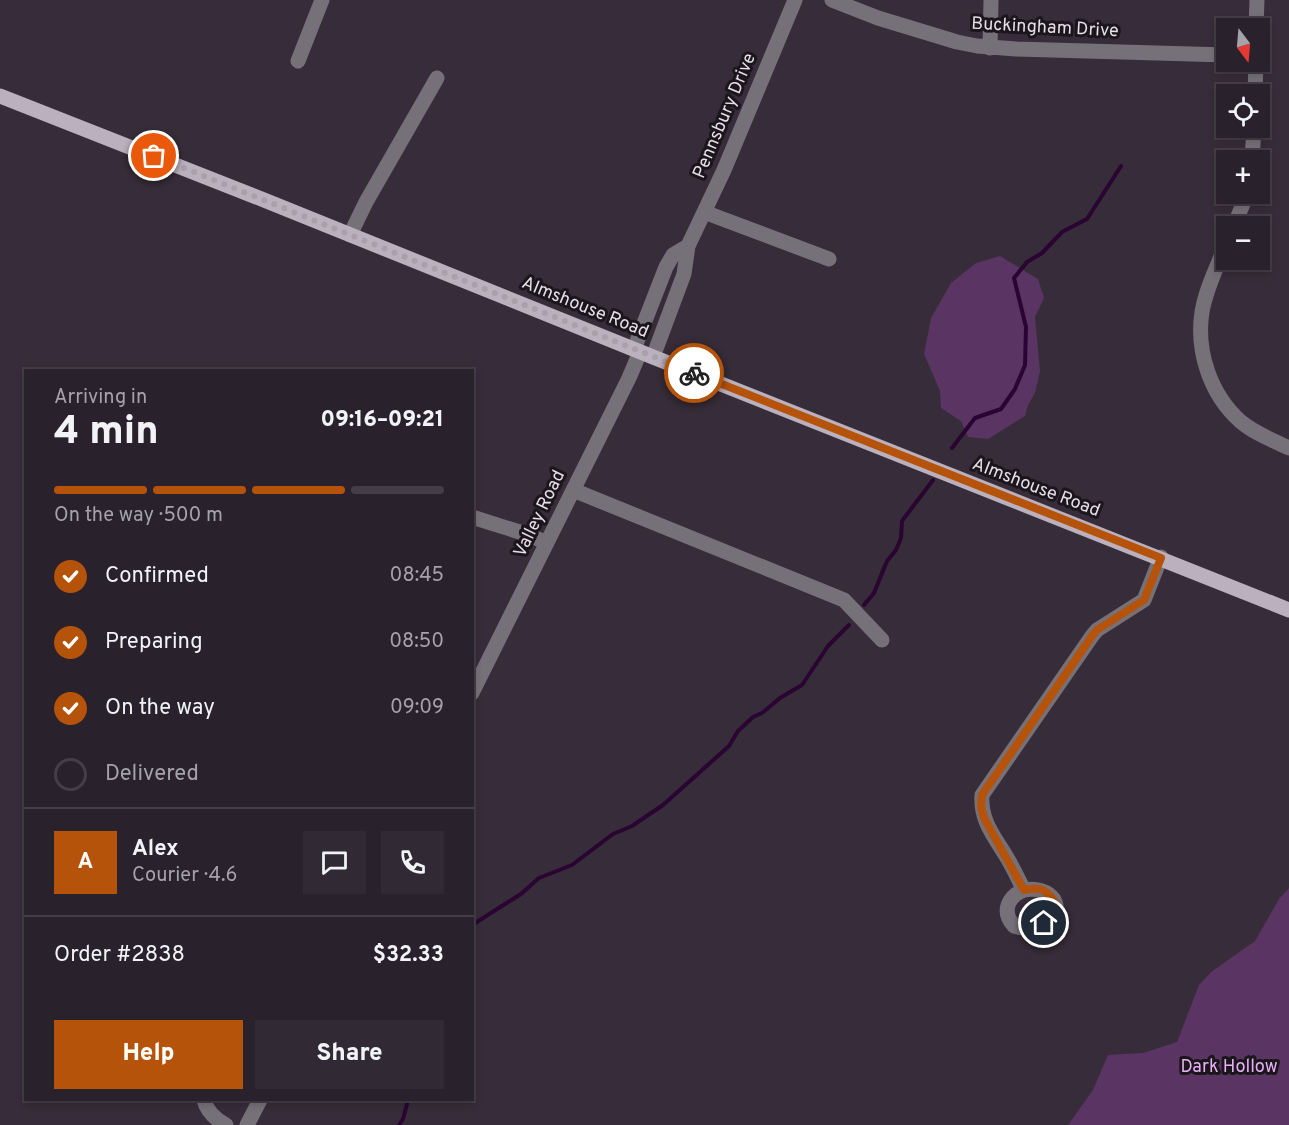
<!DOCTYPE html>
<html lang="en">
<head>
<meta charset="utf-8">
<style>
  body { margin:0; font-family:Overpass,sans-serif; background:#312933; color:#f1f3f6; height:100vh; display:flex; flex-direction:column; font-size:22px; white-space:nowrap }
  * { box-sizing:border-box; margin:0 }
  p { font-size:20px; color:#a5a3a9 }
  .icon { flex:none; width:33px; height:33px; fill:none; stroke:currentColor; stroke-width:2; stroke-linecap:round; stroke-linejoin:round }
  .map { position:relative; flex:1; overflow:hidden }
  .panel { position:absolute; left:24px; top:369px; width:450px; height:732px; display:flex; flex-direction:column; background:#29212b; border-radius:0px; box-shadow:0 3px 9px #0003,0 0 0 2px #453e47 }
  .panel>* { flex:none }
  .needle { width:39px; rotate:164deg }
  .buttons { position:absolute; left:1216px; top:18px; display:grid; gap:12px }
  .buttons a { display:grid; place-items:center; width:54px; height:54px; border-radius:0px; background:#29212b; box-shadow:0 3px 9px #0003,0 0 0 2px #453e47; font-size:30px }
  .pin { position:absolute; display:grid; place-items:center; width:51px; height:51px; color:#fff; margin:-26px; border:3px solid #fff; border-radius:50%; box-shadow:0 2px 6px #0007 }
  .courier { position:absolute; display:grid; place-items:center; width:60px; height:60px; margin:-30px; border:4px solid #b45309; border-radius:50%; background:#fff; color:#222; box-shadow:0 2px 8px #0007 }
  .summary em { font-style:normal; font-weight:800 }
  .summary div { display:flex; flex-direction:column-reverse }
  .summary { display:flex; align-items:center; justify-content:space-between; height:102px; padding:0 30px }
  h1 { font-size:39px; font-weight:800; line-height:45px }
  .bar { display:grid; grid-template-columns:repeat(4,1fr); gap:9px 6px; align-content:center; height:72px; padding:0 30px }
  .bar i { height:8px; border-radius:4px; background:#453e47 }
  .bar .current { background:#b45309 }
  .bar p { grid-column:span 4 }
  .line { display:flex; align-items:center; gap:15px; padding:0 30px; border-top:2px solid #453e47 }
  .line div { flex:1 }
  .round { display:grid; place-items:center; flex:none; width:63px; height:63px; border-radius:0px; background:#312933 }
  ol { padding:0 30px; list-style:none }
  li { display:flex; align-items:center; gap:18px; height:66px }
  li p { margin-inline-start:auto }
  li .icon { padding:6px; border-radius:50%; background:#b45309; color:#fff; stroke-width:4 }
  li:last-child { color:#a5a3a9 }
  li i { width:33px; height:33px; border:3px solid #453e47; border-radius:50% }
  .action { display:flex; gap:12px; margin-top:auto; padding:12px 30px }
  .action a { flex:1; height:69px; border-radius:0px; background:#b45309; color:#fff; font-size:24px; font-weight:800; line-height:69px; text-align:center }
  .action a+a { background:#312933; color:#f1f3f6 }
  .map>svg:first-child { display:block }
  .green { fill:#5a3563 }
  .lines { fill:none; stroke-linecap:round; stroke-linejoin:round }
  .stream { stroke:#2a0532; stroke-width:4 }
  .minor { stroke:#767178; stroke-width:15 }
  .major { stroke:#bbb0be; stroke-width:15 }
  .done { stroke:#a9a0ab; stroke-width:6; stroke-dasharray:0 10.8 }
  .route { stroke:#b45309; stroke-width:8 }
  .labels { text-anchor:middle; dominant-baseline:central; stroke-width:6; stroke-linejoin:round; paint-order:stroke }
  .street-label { font-size:18px; fill:#e6dfe8; stroke:#1b161c }
  .park-label { font-size:18px; fill:#e9b0f8; stroke:#1b161c }
</style>
</head>
<body>
<div class="map">
<svg width="1289" height="1125" viewBox="0 0 1289 1125">
  <rect width="100%" height="100%" fill="#372c39"/>
  <path class="green" d="M1000,256L1038,279L1044,298L1035,317L1040,371L1035,393L1028,405L1025,416L988,439L968,437L961,421L941,408L940,391L924,354L931,318L951,283L976,263Z
    M1289,888V1125H1068L1093,1090L1108,1055L1143,1053L1177,1042L1199,985L1211,972L1255,941L1279,899Z"/>
  <g class="lines">
    <path class="stream" d="M952,448L975,418L1001,409L1015,389L1025,365L1026,327L1014,278L1027,262L1042,253L1062,232L1087,219L1121,166
      M864,605L874,593L887,561L896,550L901,538L902,521L933,480
      M472,925L521,894L539,878L572,865L613,834L632,826L663,805L729,746L738,731L753,717L762,713L780,698L802,685L828,646L849,625
      M399,1125L403,1119L408,1100"/>
    <path class="minor" d="M832,0L878,18L957,42L977,46L1016,49L1227,55
      M1256,28L1257,0
      M990,48L991,0
      M298,61L322,0
      M1255,94L1256,62
      M1252,160L1254,128
      M704,212L829,259
      M1234,226L1247,194
      M350,235L366,202L437,78
      M1227,242C1218,265 1206,288 1202,312C1196,351 1210,394 1240,421C1254,433 1272,440 1289,448
      M634,349L666,267L673,255L688,246
      M653,357L684,274L688,246L724,170L795,0
      M573,490L844,600L882,640
      M472,517L529,535L547,543
      M472,693L629,378L640,352
      M1024,890C1008,896 1001,912 1014,926C1027,931 1042,925 1054,918C1063,896 1042,887 1024,890C1018,879 1013,867 1006,856C994,836 980,820 982,795L1092,636L1097,630L1144,600L1161,557
      M204,1100C207,1112 215,1119 226,1125
      M247,1125L260,1100"/>
    <path class="major" d="M0,96L264,200L653,357L1289,610"/>
  </g>
  <g class="lines">
    <path class="done" d="M154,156L694,373"/>
    <path class="route" d="M694,373L1161,558L1144,600L1097,630L1092,636L982,795L981,806L984,818L1024,890C1030,889 1035,888 1040,889C1050,892 1062,908 1054,918C1053,919 1046,922 1044,923"/>
  </g>
  <g class="labels">
    <g class="street-label">
      <text transform="translate(1045 28) rotate(3)">Buckingham Drive</text>
      <text transform="translate(725 116) rotate(-67)">Pennsbury Drive</text>
      <text transform="translate(585 308) rotate(22)">Almshouse Road</text>
      <text transform="translate(1036 488) rotate(21)">Almshouse Road</text>
      <text transform="translate(540 514) rotate(-64)">Valley Road</text>
    </g>
    <g class="park-label">
      <text x="1229" y="1067">Dark Hollow</text>
    </g>
  </g>
</svg>
<div class="buttons">
<a><svg class="needle" viewBox="-14 -14 28 28"><path d="M0-13l5 13h-10z" fill="#e53935"/><path d="M0 13l5-13h-10z" fill="#a5a3a9"/></svg></a>
<a><svg class="icon" aria-label="locate" viewBox="0 0 24 24"><circle cx="12" cy="12" r="6"/><path d="M12 2v4M12 18v4M2 12h4M18 12h4"/></svg></a>
<a>+</a>
<a>−</a>
</div>
<div class="pin" style="left:154px;top:156px;background:#ea580c"><svg class="icon" aria-label="bag" viewBox="0 0 24 24"><path d="M5 8h14l-1 12H6zM9 8a3 3 0 0 1 6 0"/></svg></div>
<div class="pin" style="left:1044px;top:923px;background:#1f2937"><svg class="icon" aria-label="home" viewBox="0 0 24 24"><path d="M3 11l9-7 9 7M6 9v11h12V9"/></svg></div>
<div class="courier" style="left:694px;top:373px"><svg class="icon" aria-label="bike" viewBox="0 0 24 24"><circle cx="6" cy="16" r="4"/><circle cx="18" cy="16" r="4"/><path d="M6 16l4-8h5l3 8M10 8l3 8H6M13 5h3"/></svg></div>
<section class="panel">
<div class="summary"><div><h1>4 min</h1><p>Arriving in</p></div><em>09:16–09:21</em></div>
<div class="bar"><i class="current"></i><i class="current"></i><i class="current"></i><i></i><p>On the way · 500 m</p></div>
<ol>
<li><svg class="icon" aria-label="check" viewBox="0 0 24 24"><path d="M5 12l5 5 9-10"/></svg>Confirmed<p>08:45</p></li>
<li><svg class="icon" aria-label="check" viewBox="0 0 24 24"><path d="M5 12l5 5 9-10"/></svg>Preparing<p>08:50</p></li>
<li><svg class="icon" aria-label="check" viewBox="0 0 24 24"><path d="M5 12l5 5 9-10"/></svg>On the way<p>09:09</p></li>
<li><i></i>Delivered</li>
</ol>
<div class="line" style="height:108px"><b class="round" style="background:#b45309;color:#fff">A</b><div><b>Alex</b><p>Courier · 4.6</p></div><a class="round"><svg class="icon" aria-label="chat" viewBox="0 0 24 24"><path d="M4 5h16v11H9l-5 4z"/></svg></a><a class="round"><svg class="icon" aria-label="phone" viewBox="0 0 24 24"><path d="M5 4h4l2 5-3 2q2 4 5 5l2-3 5 2v4C11 20 4 13 5 4z"/></svg></a></div>
<div class="line" style="height:78px"><div>Order #2838</div><b>$32.33</b></div>
<div class="action"><a>Help</a><a>Share</a></div>
</section>
</div>
</body>
</html>
